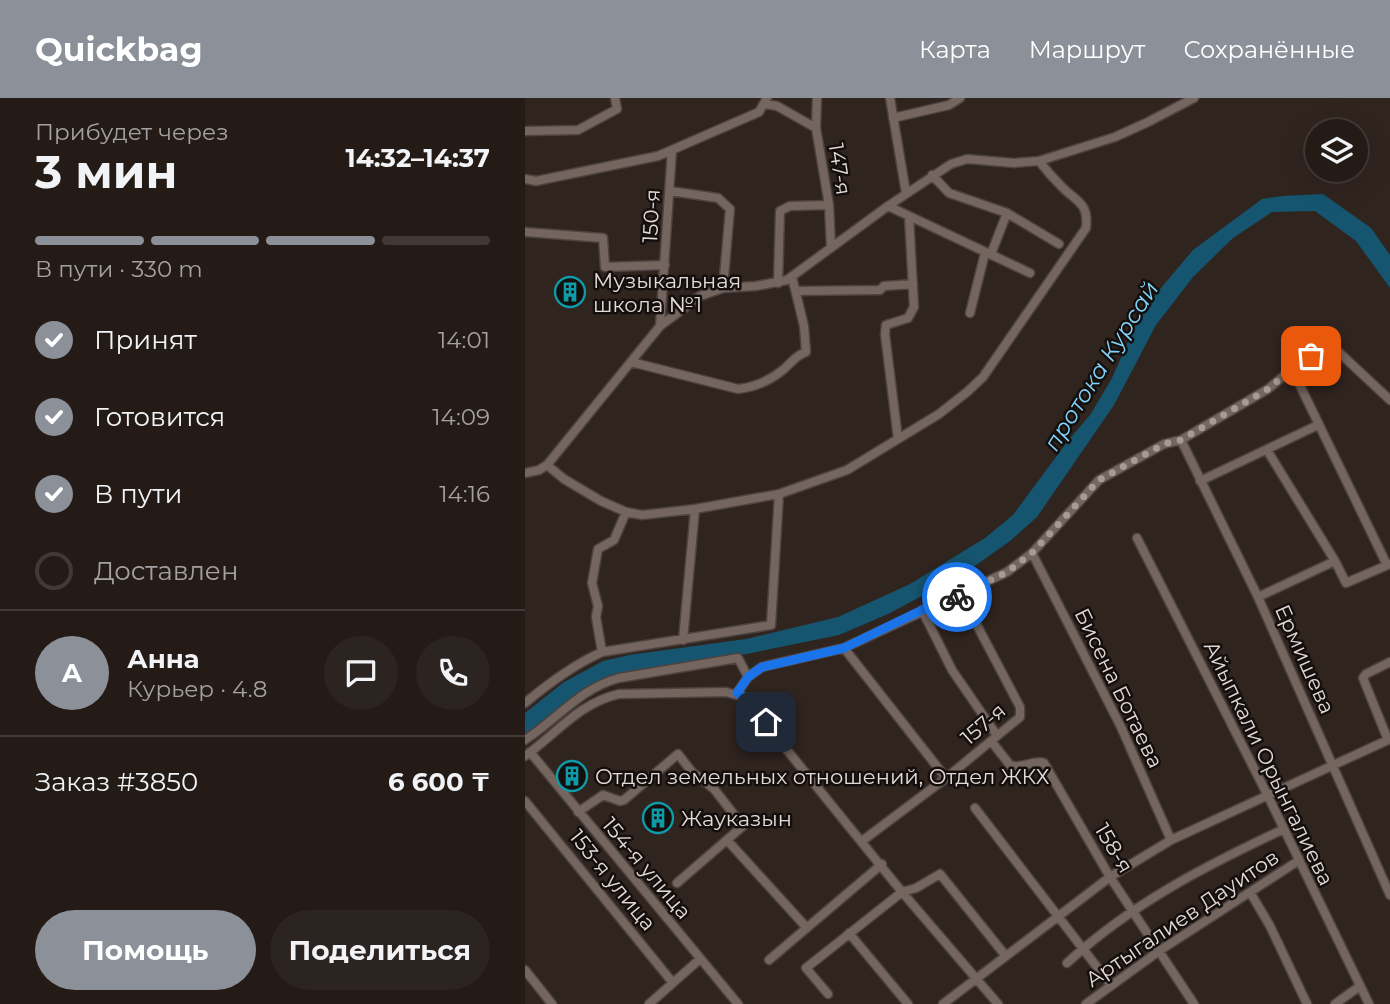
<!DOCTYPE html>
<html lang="ru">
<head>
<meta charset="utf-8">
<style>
  body { margin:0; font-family:Montserrat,sans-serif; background:#2c2420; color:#f1f3f6; height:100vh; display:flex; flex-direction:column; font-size:26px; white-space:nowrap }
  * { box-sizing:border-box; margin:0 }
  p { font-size:23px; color:#a3a1a1 }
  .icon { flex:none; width:38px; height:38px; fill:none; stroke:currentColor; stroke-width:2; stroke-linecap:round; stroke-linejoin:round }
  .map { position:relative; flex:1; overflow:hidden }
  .sheet { display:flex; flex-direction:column; background:#241b17; width:525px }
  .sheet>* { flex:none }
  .controls { position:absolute; left:780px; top:21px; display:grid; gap:14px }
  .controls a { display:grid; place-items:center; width:63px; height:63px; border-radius:50%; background:#241b17; box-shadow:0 7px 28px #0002,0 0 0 2px #413936; font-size:35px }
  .pin { position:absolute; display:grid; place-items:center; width:60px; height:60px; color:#fff; margin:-30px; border-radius:14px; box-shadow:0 4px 10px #0006 }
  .courier { position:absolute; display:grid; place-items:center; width:70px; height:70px; margin:-35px; border:5px solid #1a73e8; border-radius:50%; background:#fff; color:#222; box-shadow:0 2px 9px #0007 }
  .headline em { font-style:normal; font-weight:700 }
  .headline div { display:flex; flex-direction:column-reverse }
  .headline { display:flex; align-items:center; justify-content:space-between; height:119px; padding:0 35px }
  h1 { font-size:46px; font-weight:700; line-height:52px }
  .bar { display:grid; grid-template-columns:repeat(4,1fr); gap:10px 7px; align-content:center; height:84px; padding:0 35px }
  .bar i { height:9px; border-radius:5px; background:#413936 }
  .bar .on { background:#8c9099 }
  .bar p { grid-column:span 4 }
  .line { display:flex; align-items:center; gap:18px; padding:0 35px; border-top:2px solid #413936 }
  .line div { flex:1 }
  .round { display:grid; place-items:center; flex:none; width:74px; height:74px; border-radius:37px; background:#2c2420 }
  ol { padding:0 35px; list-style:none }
  li { display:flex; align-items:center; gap:21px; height:77px }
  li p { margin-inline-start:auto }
  li .icon { padding:7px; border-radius:50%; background:#8c9099; color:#fff; stroke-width:4 }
  li:last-child { color:#a3a1a1 }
  li i { width:38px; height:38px; border:4px solid #413936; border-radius:50% }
  .action { display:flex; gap:14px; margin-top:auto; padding:14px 35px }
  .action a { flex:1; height:80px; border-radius:42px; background:#8c9099; color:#fff; font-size:28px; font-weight:700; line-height:80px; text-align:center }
  .action a+a { background:#2c2420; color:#f1f3f6 }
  header { display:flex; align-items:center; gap:42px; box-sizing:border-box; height:98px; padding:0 35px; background:#8c9099; color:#fff }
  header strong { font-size:33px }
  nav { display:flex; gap:38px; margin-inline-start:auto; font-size:24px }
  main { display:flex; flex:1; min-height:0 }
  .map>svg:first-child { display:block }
  .water { fill:#15556f }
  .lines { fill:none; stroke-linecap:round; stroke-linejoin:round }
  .minor-casing { stroke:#4d423f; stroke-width:11 }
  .minor { stroke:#74655f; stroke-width:8 }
  .done { stroke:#a49a97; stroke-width:7; stroke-dasharray:0 12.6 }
  .route { stroke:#1a73e8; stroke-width:9 }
  .labels { text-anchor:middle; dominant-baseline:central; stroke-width:5; stroke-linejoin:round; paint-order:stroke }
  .street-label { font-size:21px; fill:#e3dad7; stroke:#140f0d }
  .poi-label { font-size:21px; fill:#e3dad7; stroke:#140f0d; text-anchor:start }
  .water-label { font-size:23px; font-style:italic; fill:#81d5fd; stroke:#140f0d }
</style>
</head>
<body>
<header>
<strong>Quickbag</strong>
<nav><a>Карта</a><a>Маршрут</a><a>Сохранённые</a></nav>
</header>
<main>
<section class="sheet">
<div class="headline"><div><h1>3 мин</h1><p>Прибудет через</p></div><em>14:32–14:37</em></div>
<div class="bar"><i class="on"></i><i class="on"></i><i class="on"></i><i></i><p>В пути · 330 m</p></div>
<ol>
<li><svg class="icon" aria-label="check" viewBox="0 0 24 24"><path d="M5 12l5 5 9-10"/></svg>Принят<p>14:01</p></li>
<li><svg class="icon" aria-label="check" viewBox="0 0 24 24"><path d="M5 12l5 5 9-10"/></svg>Готовится<p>14:09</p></li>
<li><svg class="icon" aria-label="check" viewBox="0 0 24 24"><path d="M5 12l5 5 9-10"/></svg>В пути<p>14:16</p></li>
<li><i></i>Доставлен</li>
</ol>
<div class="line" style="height:126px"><b class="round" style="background:#8c9099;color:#fff">А</b><div><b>Анна</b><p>Курьер · 4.8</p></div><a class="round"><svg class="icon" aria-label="chat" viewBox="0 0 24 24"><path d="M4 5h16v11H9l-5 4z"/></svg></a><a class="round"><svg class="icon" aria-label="phone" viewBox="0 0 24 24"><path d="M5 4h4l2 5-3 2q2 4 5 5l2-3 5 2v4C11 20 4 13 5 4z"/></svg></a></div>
<div class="line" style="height:91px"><div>Заказ #3850</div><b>6 600 ₸</b></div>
<div class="action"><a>Помощь</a><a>Поделиться</a></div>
</section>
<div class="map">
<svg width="865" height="906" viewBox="0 0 865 906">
  <rect width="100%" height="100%" fill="#30241f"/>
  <path class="water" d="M798,96L846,130L865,157V190L831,143L790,113L747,114L708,140L668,179L631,227L589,307L512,419L485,443L440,475L363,516L314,537L202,560L87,579C51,592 31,619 0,640V615L39,584L78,563L104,557L221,541L313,519L385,486L460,440L488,417L542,344L565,317L586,282L612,224L631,196L668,152L737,101L757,98Z"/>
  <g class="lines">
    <g class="minor-casing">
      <path id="minor" d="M292,0L291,30L304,107L306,149
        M365,0L381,95
        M240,6L252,8L291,30
        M368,20L424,7L435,0
        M0,33L53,32L92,11L90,0
        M407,77L424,95L482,115L534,146
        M0,81L11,83L133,58L234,14L242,0
        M145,93L193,100L205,111L198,190
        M363,108L505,175
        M0,134L78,140L80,169L140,167
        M466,156L482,115
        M253,185L255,113L265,108L304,107
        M271,193L355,192L359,188L388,186
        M445,215L460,155
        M135,228L147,52
        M106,264L213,291C230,289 245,283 259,271C267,264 270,258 281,254L279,228L267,179
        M767,271L862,467
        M373,341L360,236L361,227L383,220L389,209L384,119
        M656,342L733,499L865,797
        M742,352L810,463
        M22,367L39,381L76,403L101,414L117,417L170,411L254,396L322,372L414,316L442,294L458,279L561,130C564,105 552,104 537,89C529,81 521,72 514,63
        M0,375L14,372L22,367L135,228L175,198L198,190L231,188L262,182L363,108L426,66L442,61L489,65L514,63L590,39L623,24L669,0
        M675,383L793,327
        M612,440L743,698L844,906
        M507,455L596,629L646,742
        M733,499L810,463L821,485L865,466
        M397,512L427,572L471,636
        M158,542L170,411
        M319,550L421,680
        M77,554L71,519L73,508L67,485L73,451L89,442L101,414
        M212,595L223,579L237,569L319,550L482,474L507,455L574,382L639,346L656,342L743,291L767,271L805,246L865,302
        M0,605C24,585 48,567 77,554L246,527L254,396
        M0,642C32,621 56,590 94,580L213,560L223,579
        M863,642L838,580L841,576L865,564
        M466,643L485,667C497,672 508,661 519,665L585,779L669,906
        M5,654L213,906
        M0,658C31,636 54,605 94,596L201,594L219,599L377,794L473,906
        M0,703L148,885
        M450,710L585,886
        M53,714L78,697L95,703L99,702L153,656L167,674L189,691L218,728L152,785
        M202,742L282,830
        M337,743L421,680L495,619V609L436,497
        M725,794L745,828L782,906
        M324,835L383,906
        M244,862L357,766
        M542,865C606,806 680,768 759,731
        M0,872L27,906
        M303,896L281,870L377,794L391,790L415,776L480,857
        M124,906L175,861
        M418,906L585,779L646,742L865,641
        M561,906L634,853L773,763
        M810,906L835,888"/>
    </g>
    <use href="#minor" class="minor"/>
  </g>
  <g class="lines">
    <path class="done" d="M432,499L482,474L507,455L574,382L639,346L656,342L743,291L767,271L786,258"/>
    <path class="route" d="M241,624L225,603L212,595L223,579L237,569L319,550L397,512L432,499"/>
  </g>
  <defs>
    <g id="building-ring" transform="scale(1.575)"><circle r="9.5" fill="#140f0d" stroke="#0f9aa8" stroke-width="1.5"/><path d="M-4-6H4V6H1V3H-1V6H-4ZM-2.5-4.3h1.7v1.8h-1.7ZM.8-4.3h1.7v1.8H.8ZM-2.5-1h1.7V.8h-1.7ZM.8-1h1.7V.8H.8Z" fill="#0f9aa8"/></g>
  </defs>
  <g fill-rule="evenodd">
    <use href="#building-ring" x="45" y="194"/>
    <use href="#building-ring" x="47" y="678"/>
    <use href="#building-ring" x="133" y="720"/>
  </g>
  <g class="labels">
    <g class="street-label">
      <text transform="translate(315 71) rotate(81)">147-я</text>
      <text transform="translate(126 118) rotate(-87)">150-я</text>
      <text transform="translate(780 561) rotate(66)">Ермишева</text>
      <text transform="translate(594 590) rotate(64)">Бисена Ботаева</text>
      <text transform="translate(458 626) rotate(-41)">157-я</text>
      <text transform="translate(744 665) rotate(64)">Айыпкали Орынгалиева</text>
      <text transform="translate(589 750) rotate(59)">158-я</text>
      <text transform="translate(122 770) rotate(50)">154-я улица</text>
      <text transform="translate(88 782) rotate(51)">153-я улица</text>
      <text transform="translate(657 820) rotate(-34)">Артыгалиев Дауитов</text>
    </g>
    <g class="poi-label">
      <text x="68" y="182">Музыкальная<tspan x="68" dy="24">школа №1</tspan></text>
      <text x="70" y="678">Отдел земельных отношений, Отдел ЖКХ</text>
      <text x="156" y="720">Жауказын</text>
    </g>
    <g class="water-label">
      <text transform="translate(576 268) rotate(-58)">протока Курсай</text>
    </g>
  </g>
</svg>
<div class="controls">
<a><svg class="icon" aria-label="layers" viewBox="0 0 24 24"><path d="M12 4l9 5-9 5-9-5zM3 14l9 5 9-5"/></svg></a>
</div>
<div class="pin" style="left:786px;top:258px;background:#ea580c"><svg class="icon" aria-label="bag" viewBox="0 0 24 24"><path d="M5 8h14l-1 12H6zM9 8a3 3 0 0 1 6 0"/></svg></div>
<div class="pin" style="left:241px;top:624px;background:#1f2937"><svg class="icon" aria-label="home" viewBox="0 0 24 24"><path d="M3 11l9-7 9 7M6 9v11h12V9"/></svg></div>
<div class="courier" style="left:432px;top:499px"><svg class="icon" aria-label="bike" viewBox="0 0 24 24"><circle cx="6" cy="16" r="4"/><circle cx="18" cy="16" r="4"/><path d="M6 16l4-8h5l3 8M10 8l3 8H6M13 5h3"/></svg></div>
</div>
</main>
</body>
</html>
